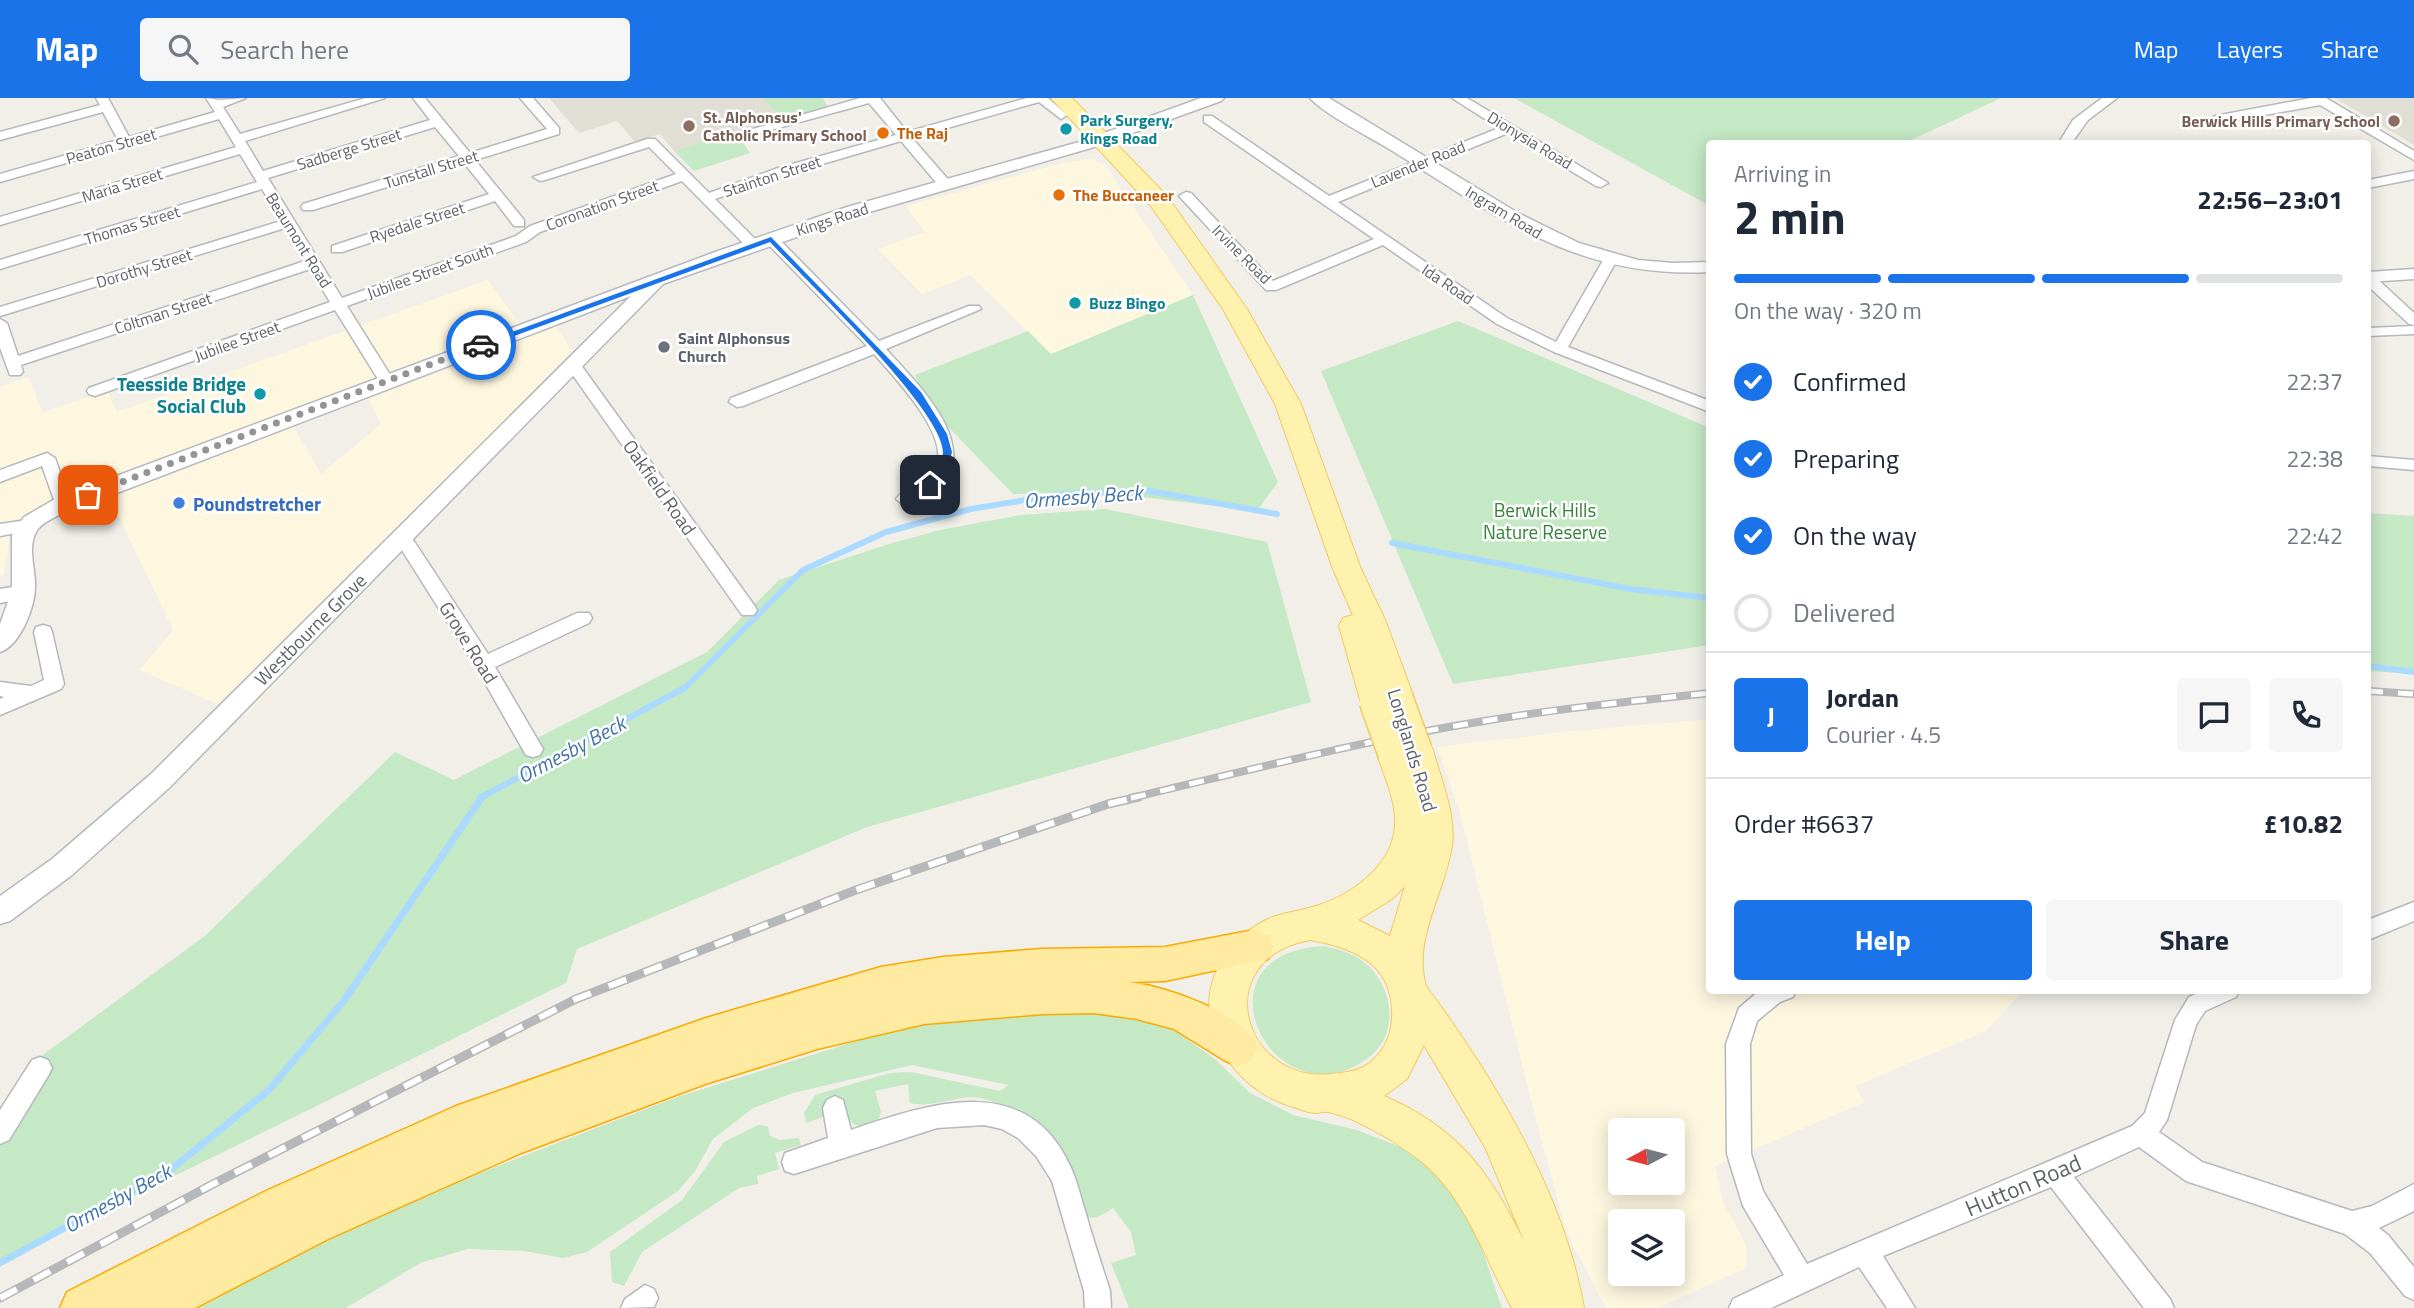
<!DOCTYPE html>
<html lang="en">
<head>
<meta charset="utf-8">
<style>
  body { margin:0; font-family:"Titillium Web",sans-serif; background:#f6f6f7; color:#1f2937; height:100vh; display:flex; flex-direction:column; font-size:26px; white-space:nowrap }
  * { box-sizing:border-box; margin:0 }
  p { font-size:23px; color:#747a83 }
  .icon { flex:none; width:38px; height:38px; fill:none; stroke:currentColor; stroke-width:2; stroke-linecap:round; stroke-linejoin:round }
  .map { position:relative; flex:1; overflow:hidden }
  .drawer { position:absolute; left:1706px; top:42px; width:665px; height:854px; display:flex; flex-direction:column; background:#fff; border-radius:7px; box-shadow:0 4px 18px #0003 }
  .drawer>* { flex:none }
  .needle { width:46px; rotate:263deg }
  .controls { position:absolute; left:1608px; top:1020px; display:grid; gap:14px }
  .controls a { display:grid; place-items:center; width:77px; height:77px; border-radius:7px; background:#fff; box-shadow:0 4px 18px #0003; font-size:35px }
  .pin { position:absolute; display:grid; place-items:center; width:60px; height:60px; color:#fff; margin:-30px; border-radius:14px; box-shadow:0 4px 10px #0006 }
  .courier { position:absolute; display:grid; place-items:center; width:70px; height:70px; margin:-35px; border:5px solid #1a73e8; border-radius:50%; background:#fff; color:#222; box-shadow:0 2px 9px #0007 }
  .summary em { font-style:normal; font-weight:700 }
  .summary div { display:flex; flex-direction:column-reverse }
  .summary { display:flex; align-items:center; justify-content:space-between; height:119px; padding:0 28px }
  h1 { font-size:46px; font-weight:700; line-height:52px }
  .bar { display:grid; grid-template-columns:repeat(4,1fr); gap:10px 7px; align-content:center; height:84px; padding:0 28px }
  .bar i { height:9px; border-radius:5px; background:#e0e1e3 }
  .bar .selected { background:#1a73e8 }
  .bar p { grid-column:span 4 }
  .line { display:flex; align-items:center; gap:18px; padding:0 28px; border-top:2px solid #e0e1e3 }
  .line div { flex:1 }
  .round { display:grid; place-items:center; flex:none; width:74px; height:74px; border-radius:7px; background:#f6f6f7 }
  ol { padding:0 28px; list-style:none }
  li { display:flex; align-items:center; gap:21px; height:77px }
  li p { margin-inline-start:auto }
  li .icon { padding:7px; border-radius:50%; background:#1a73e8; color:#fff; stroke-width:4 }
  li:last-child { color:#747a83 }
  li i { width:38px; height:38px; border:4px solid #e0e1e3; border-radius:50% }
  .cta { display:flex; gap:14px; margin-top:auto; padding:14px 28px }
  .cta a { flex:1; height:80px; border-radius:7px; background:#1a73e8; color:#fff; font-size:28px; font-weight:700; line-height:80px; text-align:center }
  .cta a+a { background:#f6f6f7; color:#1f2937 }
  header { display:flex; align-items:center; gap:42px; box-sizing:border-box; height:98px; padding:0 35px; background:#1a73e8; color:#fff }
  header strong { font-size:33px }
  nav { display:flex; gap:38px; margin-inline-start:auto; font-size:24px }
  .search { width:490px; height:63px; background:#f6f6f7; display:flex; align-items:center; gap:18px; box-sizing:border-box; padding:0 24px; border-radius:7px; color:#747a83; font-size:26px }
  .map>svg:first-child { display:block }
  .commercial { fill:#fef7e0; fill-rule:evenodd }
  .education { fill:#e1ded6 }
  .green { fill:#c5e8c5 }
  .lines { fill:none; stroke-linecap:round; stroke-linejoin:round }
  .stream-far1 { stroke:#aadaff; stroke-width:6 }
  .stream { stroke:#aadaff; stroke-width:7 }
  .minor-casing { stroke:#b5b8bc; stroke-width:3 }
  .tertiary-casing { stroke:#b5b8bc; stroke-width:3 }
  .primary-casing { stroke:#f2c960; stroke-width:2 }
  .trunk-casing { stroke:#f9ab00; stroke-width:3 }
  .minor { fill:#fff; fill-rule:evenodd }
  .tertiary { fill:#fff; fill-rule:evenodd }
  .primary { fill:#fff2af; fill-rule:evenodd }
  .trunk { fill:#feeaa1; fill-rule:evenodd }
  .rail-far1-casing { stroke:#b6b7b8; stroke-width:8 }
  .rail-casing { stroke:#b6b7b8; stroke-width:9 }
  .rail-far1 { stroke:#fff; stroke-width:5; stroke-dasharray:15; stroke-linecap:butt }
  .rail { stroke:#fff; stroke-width:6; stroke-dasharray:19; stroke-linecap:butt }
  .primary-bridge-casing { stroke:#f2c960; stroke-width:32; stroke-linecap:butt }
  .primary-bridge { stroke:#fff2af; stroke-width:29 }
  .route { fill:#1a73e8 }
  .done { stroke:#929495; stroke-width:7; stroke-dasharray:0 12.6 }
  .education-dot { fill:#8d6e63; stroke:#fff; stroke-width:2.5 }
  .culture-dot { fill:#0f9aa8; stroke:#fff; stroke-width:2.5 }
  .food-dot { fill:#e8710a; stroke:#fff; stroke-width:2.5 }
  .worship-dot { fill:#6b7280; stroke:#fff; stroke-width:2.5 }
  .shop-dot { fill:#3f7fe0; stroke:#fff; stroke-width:2.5 }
  .labels { text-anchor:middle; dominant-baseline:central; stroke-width:5; stroke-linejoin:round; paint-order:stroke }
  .far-education-label { font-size:16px; font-weight:bold; fill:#785e54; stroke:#fff; text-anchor:start }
  .far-culture-label { font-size:16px; font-weight:bold; fill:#0d838f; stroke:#fff; text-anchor:start }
  .far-food-label { font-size:16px; font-weight:bold; fill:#c56008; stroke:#fff; text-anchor:start }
  .far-street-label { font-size:16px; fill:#5f6368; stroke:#fff }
  .far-worship-label { font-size:16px; font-weight:bold; fill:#5b616d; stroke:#fff; text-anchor:start }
  .culture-label { font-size:19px; font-weight:bold; fill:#0d838f; stroke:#fff; text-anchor:end }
  .street-label { font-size:19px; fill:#5f6368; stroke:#fff }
  .shop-label { font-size:19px; font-weight:bold; fill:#366cbe; stroke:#fff; text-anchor:start }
  .park-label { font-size:19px; fill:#348238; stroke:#fff }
  .water-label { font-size:21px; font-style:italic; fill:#4174aa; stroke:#fff }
  .near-street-label { font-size:23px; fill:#5f6368; stroke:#fff }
</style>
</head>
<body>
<header>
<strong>Map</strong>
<div class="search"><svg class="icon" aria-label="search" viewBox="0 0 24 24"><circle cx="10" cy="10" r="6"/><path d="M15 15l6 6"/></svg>Search here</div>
<nav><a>Map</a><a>Layers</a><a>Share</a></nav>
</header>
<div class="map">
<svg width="2414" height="1210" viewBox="0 0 2414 1210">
  <rect width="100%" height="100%" fill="#f1efe8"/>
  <path class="commercial" d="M1092,61L1105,67L1193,197L1051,256L970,177L922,196L878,151L925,134L906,108L1066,64Z
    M488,182L519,225L44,407L12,425L4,476L0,478V289L29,279L42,315L107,292L117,314Z
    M557,228L571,253L451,382L461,385L394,461L245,618L140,572L173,532L110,400L294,329L321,376L381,326L369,301Z
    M1710,621V892L2023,893L1986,933L1855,988L1865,1004L1715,1068L1723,1104L1746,1147V1170L1658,1210H1606L1567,1136L1530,999L1460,714L1437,649L1563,634ZM1620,1032H1673V1085H1620ZM1620,1124H1673V1176H1620Z"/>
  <path class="education" d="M549,0H762L783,21L674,53L660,36L635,44L617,23L579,35Z
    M2335,0H2414V47Z"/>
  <path class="green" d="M762,0H823L828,9L783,21Z
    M1514,0H2001L1905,45L1710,46V108Z
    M736,34L750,55L694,73L674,53Z
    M1193,197L1278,384L1257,413L1092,393L1013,396L928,308L915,277L1028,233L1051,256Z
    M1458,223L1710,330V547L1453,586L1321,273Z
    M1105,411L1267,444L1311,604L867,729L577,851L566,885L0,1164V1025L40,959L206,837L395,654L454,682L707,554L779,482L889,446L940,432L1021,417Z
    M2368,415L2414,418V576L2368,573Z
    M1323,848C1336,851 1347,853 1358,860C1392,881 1403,934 1368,960C1274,1029 1187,856 1323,848Z
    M1091,913L1135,919L1177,934L1216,962L1250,995L1293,1017L1357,1032L1408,1052L1438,1077L1467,1107L1502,1210H1129L1111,1165L1136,1157L1131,1134L1113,1110C1101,1118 1090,1125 1078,1114L1056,1042C1034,1028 998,999 971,999C951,1000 931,1010 910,1005L908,986L875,993L881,1014L878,1024C854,1035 847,1023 842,1002L824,1007L823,1019L806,1025L804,1015L815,997L890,975L911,974L1000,993L1009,987L912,967L793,995L753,1010L713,1041L695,1073L678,1093L587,1154L563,1160L524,1153L468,1151L420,1165L346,1210H199L388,1110L677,999L899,930L1000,916Z
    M758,1027L768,1028L770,1038L780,1042L799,1040L801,1047L775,1055L779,1071L757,1078L758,1086L739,1090L642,1154L624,1188L612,1184L610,1154L682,1102L724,1044Z"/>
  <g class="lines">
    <path class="stream-far1" d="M1392,445L1630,491L1710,500
      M2368,568L2414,574
      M480,700L686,589L803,472L886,434L971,411L1061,396L1149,393L1277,416"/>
    <path class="stream" d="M0,1165L169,1073L269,992L343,904L482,699"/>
    <g class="minor-casing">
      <path id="minor" d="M96,0H108L129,39L215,14L206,0L219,2L246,0L223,9L240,36L366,0H385L245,43L263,73L430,22L413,0H425L470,55L547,31L520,0H533L559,30V36L475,62L524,122V128H514L495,103L342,154H332V148L489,96L464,65L313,112H303L301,109L303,106L459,58L435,29L268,80L342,200L516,138L530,128L676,76L649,49L545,82L540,83L533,79L647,41H655L709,95L778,70L896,37L869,5L742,40L736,36L860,0H880L907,34L1027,0H1048L1067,17L1061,21L1039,4L912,40L952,86L945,90L940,89L901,43L788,76L715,101L758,144V150H748L682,83L540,134L526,144L347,208L394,283L391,286H381L335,212L95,298L89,296L87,293L89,290L330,204L310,171L21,267L23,274L20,277H10L0,250V221L7,225L18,258L305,163L285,130L0,218V209L281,123L262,91L0,171V162L257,84L240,56L0,127V119L236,49L219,21L0,84V76L118,42L103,14L0,42V34L100,7Z
        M1452,0H1467L1608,85L1601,89L1596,88L1508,35L1338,104L1507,220L1556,244L1605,159H1615L1617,162L1568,249L1710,303V314L1554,254L1497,226L1383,147L1276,192H1266L1179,98L1186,94L1191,95L1273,183L1374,141L1204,24V18H1212L1329,98L1499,30Z
        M2102,0H2117L2088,22L2071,46H2058L2073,22Z
        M2311,0H2326L2414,53V62L2320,7L2215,26L2209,22L2215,18Z
        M2414,73V81L2368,90V82Z
        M771,137L776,138L879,243L969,208H979L981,211L886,251C914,282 984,349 938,388C928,396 916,403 904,407L896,401C905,388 925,386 934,372C955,341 893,278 874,256L743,308L737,309L729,304L731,300L867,248L766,144V138Z
        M2368,176L2373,177L2414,215V227L2409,226L2368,188Z
        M2414,228V236L2368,238V230Z
        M573,261L578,263L754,507L757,512L754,517H742L565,266Z
        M47,355L55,360L71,406L69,410H57L42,368L0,384V372Z
        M2368,358L2414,362V372L2368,368Z
        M27,422L36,428L33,432L0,438V426Z
        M402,432L408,434L488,556L577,515H589L592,520L589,525L495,569L543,651L540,657L533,659L526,657L477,571L393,438Z
        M24,487L30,489L33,494L30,499L0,505V491Z
        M43,527L50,529L52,534L64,586L61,591L0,617V601L4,599L0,598V584L31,588L44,582L34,534L36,529Z
        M2414,804V823L2368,842V822Z
        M1760,892H1796L1793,899L1780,904L1757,923L1750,946L1751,1056L1763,1093L1807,1166L2132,1028L2145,1015L2175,922L2189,899L2203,892H2239L2236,899L2205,913L2196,927L2167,1022L2159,1034L2202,1064L2352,1113L2372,1108L2414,1086V1113L2379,1130L2388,1137L2414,1169V1202L2405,1198L2370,1155L2345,1136L2186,1083L2139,1049L2074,1079L2170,1201L2174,1210H2144L2051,1089L1883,1158L1915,1210H1887L1859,1169L1771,1210H1729L1733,1201L1784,1177L1743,1108L1727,1056L1726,946L1739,910Z
        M40,959L48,962L52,970L48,978L9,1042L0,1046V1012L32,962Z
        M835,998L843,1002L851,1032C928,1006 1028,971 1071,1070C1078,1085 1081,1101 1086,1116C1093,1142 1102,1167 1110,1193L1111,1210H1085L1084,1193L1052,1083L1036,1058L1018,1040L1002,1031L984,1027L937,1030L794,1076L785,1073L782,1064L785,1055L828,1040L823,1010L827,1002Z
        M645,1187L654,1191L658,1200L654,1209L621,1210L625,1201Z"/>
    </g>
    <g class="tertiary-casing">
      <path id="tertiary" d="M1201,0H1224L1221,3L1091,50L859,117L663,186L169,690L72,777L10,823L0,826V798L52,761L151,676L631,198L57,418C50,422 40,426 36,434C27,451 36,472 35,489C35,509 20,548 0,554V526L12,492V437L24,419L55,401L715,154L847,109L1079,44Z
        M1310,0H1329L1518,115L1579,145L1638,162L1673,165L1710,164V174C1577,181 1498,119 1391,52C1370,39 1325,17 1310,0Z
        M2414,171V181L2368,184V174Z"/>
    </g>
    <g class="primary-casing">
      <path id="primary" d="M1051,0H1072L1167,98L1247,211L1301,306L1361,471L1386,524L1414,600L1409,609L1398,612L1387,608L1374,615L1363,612L1339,528L1343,520L1353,517L1333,471L1275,306L1223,211L1151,108Z
        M1417,639L1428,643L1433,652C1441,682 1456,716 1452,747C1446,793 1412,840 1426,888C1494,980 1564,1095 1584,1210H1512C1486,1163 1469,1108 1429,1070C1409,1051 1353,1017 1327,1014C1323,1013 1320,1015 1316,1015C1310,1015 1302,1012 1296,1010C1250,997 1217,962 1210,914C1207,897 1213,877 1222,863C1234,844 1247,831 1268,821C1281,815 1295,814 1309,810C1348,800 1392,770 1395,728C1397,704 1384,678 1377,656L1382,647L1393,643L1404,647L1406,643ZM1405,788L1390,838L1358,822L1392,801ZM1310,842C1356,850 1395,867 1392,921C1391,939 1383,955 1368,966C1356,974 1346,974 1332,976C1242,986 1207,861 1310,842ZM1424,947L1486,1051L1524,1143C1489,1073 1458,1030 1384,998L1407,981Z"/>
    </g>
    <g class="trunk-casing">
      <path id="trunk" d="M1254,832L1268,837L1273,849L1268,861L1165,883L1129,884C1166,889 1243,914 1258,949L1252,962L1238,968L1224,962L1174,931L1137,921L1094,915L1042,916L924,926L817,951L705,986L521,1055L328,1141L195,1210H60L67,1194L266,1093L456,1008L706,920L881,869L943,859L1041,851L1165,849Z"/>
    </g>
    <use href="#minor" class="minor"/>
    <use href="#tertiary" class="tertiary"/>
    <use href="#primary" class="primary"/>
    <use href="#trunk" class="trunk"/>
    <g class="rail-far1-casing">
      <path id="rail-far1" d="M2368,593L2414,596
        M1131,700C1246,673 1361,643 1478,624C1555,611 1633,603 1710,595"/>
    </g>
    <g class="rail-casing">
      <path id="rail" d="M0,1200L215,1085L576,901L856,792L1108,706L1139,699"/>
    </g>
    <use href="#rail-far1" class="rail-far1"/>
    <use href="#rail" class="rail"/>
    <g class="primary-bridge-casing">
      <path id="primary-bridge" d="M1398,600L1417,652
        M1374,603L1393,656"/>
    </g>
    <use href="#primary-bridge" class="primary-bridge"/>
  </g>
  <path class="route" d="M771,139L921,294L947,336L952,354L947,374L934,390L925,387C933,377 942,368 943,355C944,312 803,180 770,144L484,249L477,247Z"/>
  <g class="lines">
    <path class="done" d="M88,397L481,247"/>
  </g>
  <g class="education-dot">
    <circle cx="2394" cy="23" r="7"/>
    <circle cx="689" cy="28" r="7"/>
  </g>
  <g class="culture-dot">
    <circle cx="1066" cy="31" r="7"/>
    <circle cx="1075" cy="205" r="7"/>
    <circle cx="260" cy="296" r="7"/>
  </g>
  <g class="food-dot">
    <circle cx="883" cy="35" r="7"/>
    <circle cx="1059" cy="97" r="7"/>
  </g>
  <circle class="worship-dot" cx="664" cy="249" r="7"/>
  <circle class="shop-dot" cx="179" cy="405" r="7"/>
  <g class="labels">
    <g class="far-education-label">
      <text x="703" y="19">St. Alphonsus'<tspan x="703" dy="18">Catholic Primary School</tspan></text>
      <text x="2380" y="23" text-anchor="end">Berwick Hills Primary School</text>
    </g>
    <g class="far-culture-label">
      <text x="1080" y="22">Park Surgery,<tspan x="1080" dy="18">Kings Road</tspan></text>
      <text x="1089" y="205">Buzz Bingo</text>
    </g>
    <g class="far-food-label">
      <text x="897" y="35">The Raj</text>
      <text x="1073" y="97">The Buccaneer</text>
    </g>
    <g class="far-street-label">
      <text transform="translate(1530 42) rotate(31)">Dionysia Road</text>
      <text transform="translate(111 48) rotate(-16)">Peaton Street</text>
      <text transform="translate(349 51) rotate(-17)">Sadberge Street</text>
      <text transform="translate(1418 66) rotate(-22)">Lavender Road</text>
      <text transform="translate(431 71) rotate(-17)">Tunstall Street</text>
      <text transform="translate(772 78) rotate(-18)">Stainton Street</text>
      <text transform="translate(122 87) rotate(-17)">Maria Street</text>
      <text transform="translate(602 107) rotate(-20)">Coronation Street</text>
      <text transform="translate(1504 114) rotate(31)">Ingram Road</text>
      <text transform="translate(832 121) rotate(-18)">Kings Road</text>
      <text transform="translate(417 124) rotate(-18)">Ryedale Street</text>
      <text transform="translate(132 127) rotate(-17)">Thomas Street</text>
      <text transform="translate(299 142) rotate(58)">Beaumont Road</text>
      <text transform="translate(1242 156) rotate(45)">Irvine Road</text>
      <text transform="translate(144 170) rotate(-17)">Dorothy Street</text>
      <text transform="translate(430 173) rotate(-20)">Jubilee Street South</text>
      <text transform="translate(1448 186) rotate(34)">Ida Road</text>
      <text transform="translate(163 215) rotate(-18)">Coltman Street</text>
      <text transform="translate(237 243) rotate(-20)">Jubilee Street</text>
    </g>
    <g class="far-worship-label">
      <text x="678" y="240">Saint Alphonsus<tspan x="678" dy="18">Church</tspan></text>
    </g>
    <g class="culture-label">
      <text x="246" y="285">Teesside Bridge<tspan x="246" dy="22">Social Club</tspan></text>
    </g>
    <g class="street-label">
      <text transform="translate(660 389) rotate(55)">Oakfield Road</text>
      <text transform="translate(310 531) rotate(-45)">Westbourne Grove</text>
      <text transform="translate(469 544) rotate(58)">Grove Road</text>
      <text transform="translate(1413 652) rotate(73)">Longlands Road</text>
    </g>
    <g class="shop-label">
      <text x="193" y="405">Poundstretcher</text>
    </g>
    <g class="park-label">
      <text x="1545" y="411">Berwick Hills<tspan x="1545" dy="22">Nature Reserve</tspan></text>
    </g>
    <g class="water-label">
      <text transform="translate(1083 398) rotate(-4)">Ormesby Beck</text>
      <text transform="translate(571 651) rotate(-28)">Ormesby Beck</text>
      <text transform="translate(117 1100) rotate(-29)">Ormesby Beck</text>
    </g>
    <g class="near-street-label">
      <text transform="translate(2023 1087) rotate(-23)">Hutton Road</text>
    </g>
  </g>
</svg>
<div class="controls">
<a><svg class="needle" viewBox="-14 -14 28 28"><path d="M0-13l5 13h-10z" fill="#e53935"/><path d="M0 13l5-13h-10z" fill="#747a83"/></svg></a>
<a><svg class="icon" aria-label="layers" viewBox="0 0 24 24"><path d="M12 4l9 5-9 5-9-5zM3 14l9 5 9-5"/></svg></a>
</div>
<div class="pin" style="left:88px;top:397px;background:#ea580c"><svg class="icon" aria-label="bag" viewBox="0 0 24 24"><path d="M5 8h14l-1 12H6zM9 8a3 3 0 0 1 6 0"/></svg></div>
<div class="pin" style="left:930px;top:387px;background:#1f2937"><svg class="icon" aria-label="home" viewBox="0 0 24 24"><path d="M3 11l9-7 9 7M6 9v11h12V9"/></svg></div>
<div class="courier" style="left:481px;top:247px"><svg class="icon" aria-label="car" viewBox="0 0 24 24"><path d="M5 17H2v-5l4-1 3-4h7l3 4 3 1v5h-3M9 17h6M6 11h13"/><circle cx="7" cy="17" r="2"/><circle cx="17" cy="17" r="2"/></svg></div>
<section class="drawer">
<div class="summary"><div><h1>2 min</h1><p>Arriving in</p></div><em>22:56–23:01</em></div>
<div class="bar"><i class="selected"></i><i class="selected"></i><i class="selected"></i><i></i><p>On the way · 320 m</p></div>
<ol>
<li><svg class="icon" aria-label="check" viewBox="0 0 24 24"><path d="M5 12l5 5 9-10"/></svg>Confirmed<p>22:37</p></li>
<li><svg class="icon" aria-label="check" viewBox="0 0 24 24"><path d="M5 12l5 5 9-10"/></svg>Preparing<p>22:38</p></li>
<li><svg class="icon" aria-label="check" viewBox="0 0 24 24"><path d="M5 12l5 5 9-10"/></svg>On the way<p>22:42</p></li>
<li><i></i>Delivered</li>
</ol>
<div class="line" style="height:126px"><b class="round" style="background:#1a73e8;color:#fff">J</b><div><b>Jordan</b><p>Courier · 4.5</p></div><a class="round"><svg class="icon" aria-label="chat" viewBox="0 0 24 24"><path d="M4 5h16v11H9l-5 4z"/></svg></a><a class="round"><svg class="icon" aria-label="phone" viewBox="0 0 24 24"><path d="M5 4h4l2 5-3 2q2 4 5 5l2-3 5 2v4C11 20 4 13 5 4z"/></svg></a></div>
<div class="line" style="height:91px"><div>Order #6637</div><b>£10.82</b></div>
<div class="cta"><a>Help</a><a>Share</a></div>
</section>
</div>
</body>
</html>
